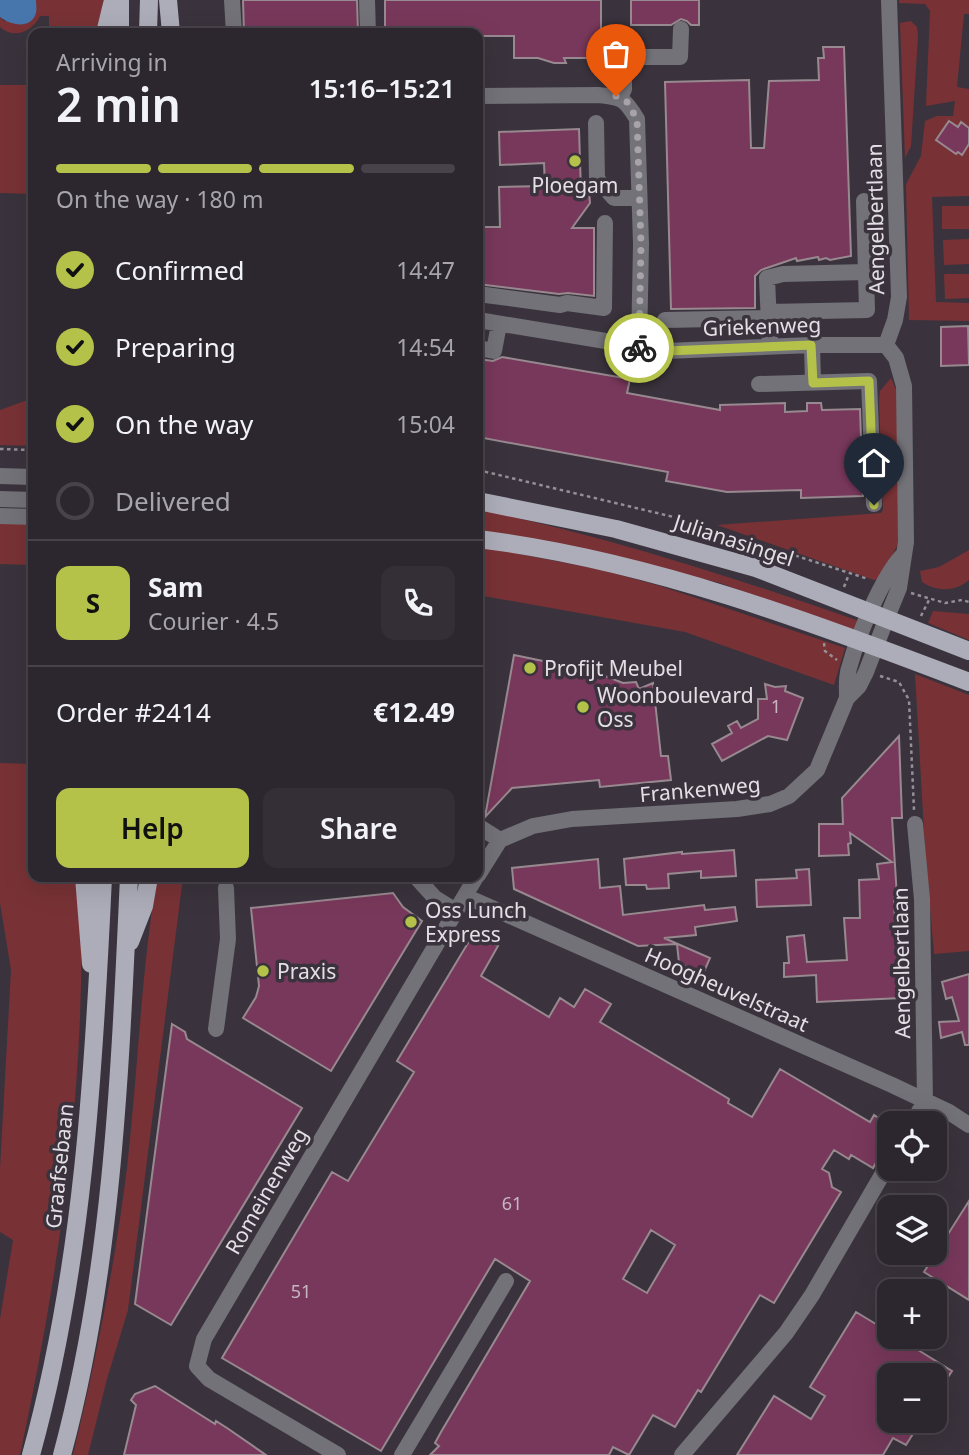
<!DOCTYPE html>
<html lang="en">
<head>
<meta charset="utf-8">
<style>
  body { margin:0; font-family:"Noto Sans",sans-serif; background:#342e36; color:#f1f3f6; height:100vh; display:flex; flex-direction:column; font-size:26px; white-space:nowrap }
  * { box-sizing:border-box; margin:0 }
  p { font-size:23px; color:#a6a5aa }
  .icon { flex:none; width:38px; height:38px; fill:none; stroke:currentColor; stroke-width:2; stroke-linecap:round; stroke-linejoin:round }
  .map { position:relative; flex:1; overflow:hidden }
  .details { position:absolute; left:28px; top:28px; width:455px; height:854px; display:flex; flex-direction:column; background:#2c262e; border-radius:14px; box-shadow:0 7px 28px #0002,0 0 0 2px #48434a }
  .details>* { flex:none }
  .tools { position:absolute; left:877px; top:1111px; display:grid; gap:14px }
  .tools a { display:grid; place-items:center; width:70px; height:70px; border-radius:14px; background:#2c262e; box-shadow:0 7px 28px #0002,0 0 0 2px #48434a; font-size:35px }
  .pin { position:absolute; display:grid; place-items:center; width:60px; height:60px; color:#fff; margin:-72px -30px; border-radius:50% 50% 50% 0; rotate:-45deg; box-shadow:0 0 7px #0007 }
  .pin .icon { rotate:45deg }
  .courier { position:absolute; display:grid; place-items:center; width:70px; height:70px; margin:-35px; border:5px solid #b5c249; border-radius:50%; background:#fff; color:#222; box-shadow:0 2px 9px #0007 }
  .overview em { font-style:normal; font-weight:600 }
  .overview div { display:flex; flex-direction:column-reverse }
  .overview { display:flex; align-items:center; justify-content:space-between; height:119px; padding:0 28px }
  h1 { font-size:46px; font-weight:600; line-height:52px }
  .bar { display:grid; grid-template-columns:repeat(4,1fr); gap:10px 7px; align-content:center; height:84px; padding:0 28px }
  .bar i { height:9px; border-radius:5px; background:#48434a }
  .bar .selected { background:#b5c249 }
  .bar p { grid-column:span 4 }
  .line { display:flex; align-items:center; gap:18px; padding:0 28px; border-top:2px solid #48434a }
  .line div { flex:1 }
  .round { display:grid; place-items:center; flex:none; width:74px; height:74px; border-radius:14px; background:#342e36 }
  ol { padding:0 28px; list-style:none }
  li { display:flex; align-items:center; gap:21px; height:77px }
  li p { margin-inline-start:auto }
  li .icon { padding:7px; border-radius:50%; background:#b5c249; color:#111; stroke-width:4 }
  li:last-child { color:#a6a5aa }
  li i { width:38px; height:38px; border:4px solid #48434a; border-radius:50% }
  .primary-button { display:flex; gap:14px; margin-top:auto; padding:14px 28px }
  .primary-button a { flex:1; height:80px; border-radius:14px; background:#b5c249; color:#111; font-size:28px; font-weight:600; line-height:80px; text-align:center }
  .primary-button a+a { background:#342e36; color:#f1f3f6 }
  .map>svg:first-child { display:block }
  .green { fill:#783235 }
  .water { fill:#4776ac }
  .building { fill:#78385b; stroke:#97898f; stroke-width:2; fill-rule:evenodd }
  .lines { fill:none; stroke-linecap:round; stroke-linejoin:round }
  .path { stroke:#959097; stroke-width:2.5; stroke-dasharray:3.5 3.5; stroke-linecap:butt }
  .minor { stroke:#727278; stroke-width:16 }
  .major { stroke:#adadb9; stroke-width:18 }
  .done { stroke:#a8a3aa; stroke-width:7; stroke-dasharray:0 12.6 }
  .route { stroke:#b5c249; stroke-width:9 }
  .poi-dot { fill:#b5c249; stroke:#3a333d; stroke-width:2.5 }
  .labels { text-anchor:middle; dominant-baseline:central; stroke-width:7; stroke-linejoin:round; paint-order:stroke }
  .number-label { font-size:18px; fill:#c8b5c2 }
  .poi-label { font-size:21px; fill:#e3dfe5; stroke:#3a333d; text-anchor:start }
  .street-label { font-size:21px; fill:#e3dfe5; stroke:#3a333d }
</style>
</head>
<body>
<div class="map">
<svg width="969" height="1455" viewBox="0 0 969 1455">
  <rect width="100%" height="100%" fill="#3a333d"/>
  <path class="green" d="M36,0H103L101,33H49V16H40C33,31 14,40 0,27V17L4,21L36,13Z
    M899,0H969V14H964L957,87L969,89V196L932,197L936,302L969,303V321L909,320L906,184L921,156L925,121L937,116H953L955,101L926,106L930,11L925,4L899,3Z
    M911,21L917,27L918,36L911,146L905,158L900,23Z
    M0,85H33V194L0,193Z
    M942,206H969V229H942Z
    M969,239V264L944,265L943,240Z
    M944,274H969V298L945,299Z
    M891,378L897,392L899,542L880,579L874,580L717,525L881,513L883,510L879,400L880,391Z
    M33,398V446L0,445V410Z
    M478,509C608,537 733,577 859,621L854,632L720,583L622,560L478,530Z
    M0,522H33V565L0,564Z
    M478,546L602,570L660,586L845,648L834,685L685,632L478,595Z
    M969,550V580C955,592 937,592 922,582L920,571L939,567Z
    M933,611L969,614V640L928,623Z
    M915,674L969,695V951L934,954L925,849Z
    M0,763L33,764V877H80C88,1072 61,1264 20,1455H0V1319L13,1240L0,1232V1169L11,970L0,903Z
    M157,877H183L128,1310L107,1379L88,1455H73C96,1360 115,1264 127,1168C138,1071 141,973 157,877Z"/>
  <path class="water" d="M0,0H36C36,4 37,9 36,13C31,30 10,25 0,17Z"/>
  <path class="building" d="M243,0H357L358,33H244Z
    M385,0H601V58H564L566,63H554L538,58H514V36H478V33H385Z
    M631,0H699V25H691L687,21L681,19L671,25H631Z
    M823,47H844L851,256L830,260L826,258L819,260L818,257L797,261L796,258L761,270L755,276V308L671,309L665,82L749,80L751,148H764L769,81L819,80L818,58H824Z
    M949,121L958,127L961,122L969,128V144L962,155L958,152L956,154L936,140Z
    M579,129L581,192H589L590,203L572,228H594V296L568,293L559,294L478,284V227H500L499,187L545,186L544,163L500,165L499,132Z
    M968,326L969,365L941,366V327Z
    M502,357L630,379L627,393L720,410V405L785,403V412L807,411V403H821L822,410L860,409L863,496L801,498V490L727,492L666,481L668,472L478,437V359L493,361Z
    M514,655L543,661L587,678L590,670L623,683L636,682L639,689L653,683L661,756H668L671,780L600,787L599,780L512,788L485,817Z
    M765,684L775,687L786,686L785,691L803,698L787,740L768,736L722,761L712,744L732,733L728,726L737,721L741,728L758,719V699H767Z
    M899,736L902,818H892L897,897H894L895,922L901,998L817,1002L816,975L784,977V963H789L787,937L804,935L807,962L847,960L844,918H860L859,880L879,879L877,864L892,862L850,833L851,843L848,844L849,855L819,856V824H843L842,798Z
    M734,850L736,876L701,878V871L668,874L669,888L647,889L646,885H626L624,859L682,852V854Z
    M598,859L600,888L620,886L623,915L704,905L705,910L735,907L737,921L695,927L696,935L664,938L710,958L703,974L679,963L677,944L638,946L514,889L512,868Z
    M809,869L811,905L757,907L756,880L797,878L796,870Z
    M393,893L403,907L422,921L331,1071L243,1018L256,997L259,986L251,908Z
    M474,933L498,946L481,976L549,1017L560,998L574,1007L585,989L611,1004L600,1022L729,1099L728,1103L752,1117L780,1069L870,1122L874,1115L889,1125V1140L873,1168L851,1155L849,1159L834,1150L822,1169L829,1173L832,1187L841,1192L774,1303L760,1295L701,1392L698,1390L675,1427L653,1415L629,1455L613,1447L609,1455H430L439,1446L435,1443L441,1432L530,1281L495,1259L381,1451L222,1358L332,1172L348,1181L414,1072L397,1061ZM651,1230L675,1245L647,1293L623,1279Z
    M969,974V1045H965L962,1032L941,1038L939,1022L959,1021L952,997L946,999L942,982Z
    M172,1024L185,1032L187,1039L302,1108L171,1325L135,1304Z
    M969,1201V1300L924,1272Z
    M856,1312L889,1332V1337H897L952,1371L934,1398V1376H889V1421H921L906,1445L893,1438L883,1455H737L774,1396L811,1419L825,1396L810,1387Z
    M155,1386L215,1424L216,1421L227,1428L266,1455H124L136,1405L131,1400L135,1394Z"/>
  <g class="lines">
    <path class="path" d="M0,449L33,450
      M478,470L682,519L868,579
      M844,587L849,574
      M911,593L945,603L962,600L969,602
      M921,616L929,600
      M824,643L825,651L837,660
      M880,676L899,682L909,700L914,810"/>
    <path class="minor" d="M232,0L234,33
      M367,0L368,33
      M478,96L598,95C622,97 625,99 637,119L641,244L639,348
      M620,98L624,89V57H680L681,29
      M596,123L597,179L614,198H639
      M478,294L560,305L567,303L604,308L605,223
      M768,312L867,310L864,201
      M478,320L666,351L812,345H886
      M665,320L768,318
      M812,345L813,382
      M886,345L895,320L899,297L889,0
      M770,347L767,278L783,274L866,272
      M478,348L494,351L499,324
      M759,384L869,381L874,504
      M0,476L33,477
      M0,499L33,500
      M0,516L33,517
      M847,698C847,686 846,675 850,665C858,635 882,578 902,556
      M478,826L500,840
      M478,875L500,840L533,826L572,819L737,809L770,804L789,796L817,770L847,698L859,686L866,672L886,620L899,588L906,542L904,386L896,358L886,345
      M416,877L435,898L456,911
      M465,896L892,1085L949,1112L969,1125
      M216,1029L228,939L226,888
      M912,1124L925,1101L922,899L915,824
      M338,1455L209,1379L197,1366L204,1339L476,877
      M402,1455L506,1281
      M682,1455L786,1333L812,1295L889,1163"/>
    <path class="major" d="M120,0V33
      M168,0L171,33
      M105,33L113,0
      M148,33L149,0
      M478,501L616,529L756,568L969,651
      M478,539C647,560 810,621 969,682
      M84,877L91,964
      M130,942L144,906L149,877
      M31,1455C83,1267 94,1071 103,877
      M62,1455C113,1266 120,1071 129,877"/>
  </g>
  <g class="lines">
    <path class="done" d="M616,96L627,102L637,119L641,244L639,348"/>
    <path class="route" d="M639,348L666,351L811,345L813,383L869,381L874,505"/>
  </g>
  <g class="poi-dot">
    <circle cx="575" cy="161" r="7"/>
    <circle cx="530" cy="668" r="7"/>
    <circle cx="583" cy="707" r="7"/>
    <circle cx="411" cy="922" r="7"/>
    <circle cx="263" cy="971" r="7"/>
  </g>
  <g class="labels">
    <g class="number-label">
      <text x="776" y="706">1</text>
      <text x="512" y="1203">61</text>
      <text x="301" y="1291">51</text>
    </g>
    <g class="poi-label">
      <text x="575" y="185" text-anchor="middle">Ploegam</text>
      <text x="544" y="668">Profijt Meubel</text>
      <text x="597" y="695">Woonboulevard<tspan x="597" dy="24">Oss</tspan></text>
      <text x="425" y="910">Oss Lunch<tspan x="425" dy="24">Express</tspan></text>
      <text x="277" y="971">Praxis</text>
    </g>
    <g class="street-label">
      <text transform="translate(875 219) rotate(-91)">Aengelbertlaan</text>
      <text transform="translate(762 326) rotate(-2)">Griekenweg</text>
      <text transform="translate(734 540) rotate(18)">Julianasingel</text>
      <text transform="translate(700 789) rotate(-5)">Frankenweg</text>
      <text transform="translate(901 963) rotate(-91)">Aengelbertlaan</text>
      <text transform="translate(727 989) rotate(24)">Hoogheuvelstraat</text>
      <text transform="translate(59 1166) rotate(-84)">Graafsebaan</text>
      <text transform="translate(266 1191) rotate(-60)">Romeinenweg</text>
    </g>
  </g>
</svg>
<div class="tools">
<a><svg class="icon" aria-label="locate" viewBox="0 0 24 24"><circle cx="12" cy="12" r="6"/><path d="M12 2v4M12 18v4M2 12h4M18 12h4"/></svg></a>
<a><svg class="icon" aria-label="layers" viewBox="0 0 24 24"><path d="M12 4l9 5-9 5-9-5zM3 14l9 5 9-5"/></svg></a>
<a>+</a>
<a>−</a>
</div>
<div class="pin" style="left:616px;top:96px;background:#ea580c"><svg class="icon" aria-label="bag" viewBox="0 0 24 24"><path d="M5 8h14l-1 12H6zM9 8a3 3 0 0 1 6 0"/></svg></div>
<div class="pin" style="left:874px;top:505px;background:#1f2937"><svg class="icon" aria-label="home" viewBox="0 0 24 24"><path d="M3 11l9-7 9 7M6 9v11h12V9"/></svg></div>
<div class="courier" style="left:639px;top:348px"><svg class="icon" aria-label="bike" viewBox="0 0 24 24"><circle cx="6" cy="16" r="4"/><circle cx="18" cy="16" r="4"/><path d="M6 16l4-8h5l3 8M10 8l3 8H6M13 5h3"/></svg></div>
<section class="details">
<div class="overview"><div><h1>2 min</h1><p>Arriving in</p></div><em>15:16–15:21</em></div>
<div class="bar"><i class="selected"></i><i class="selected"></i><i class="selected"></i><i></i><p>On the way · 180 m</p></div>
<ol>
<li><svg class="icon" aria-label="check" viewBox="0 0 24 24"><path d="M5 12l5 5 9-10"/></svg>Confirmed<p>14:47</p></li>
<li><svg class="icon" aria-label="check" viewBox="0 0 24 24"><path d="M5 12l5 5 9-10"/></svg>Preparing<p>14:54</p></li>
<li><svg class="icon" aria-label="check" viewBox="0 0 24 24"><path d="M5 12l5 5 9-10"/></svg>On the way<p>15:04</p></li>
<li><i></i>Delivered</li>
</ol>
<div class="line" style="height:126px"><b class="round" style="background:#b5c249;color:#111">S</b><div><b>Sam</b><p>Courier · 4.5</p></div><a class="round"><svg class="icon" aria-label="phone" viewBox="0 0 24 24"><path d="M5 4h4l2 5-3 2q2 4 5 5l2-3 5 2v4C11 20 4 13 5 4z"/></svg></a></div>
<div class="line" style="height:91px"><div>Order #2414</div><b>€12.49</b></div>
<div class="primary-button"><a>Help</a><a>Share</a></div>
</section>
</div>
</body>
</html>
